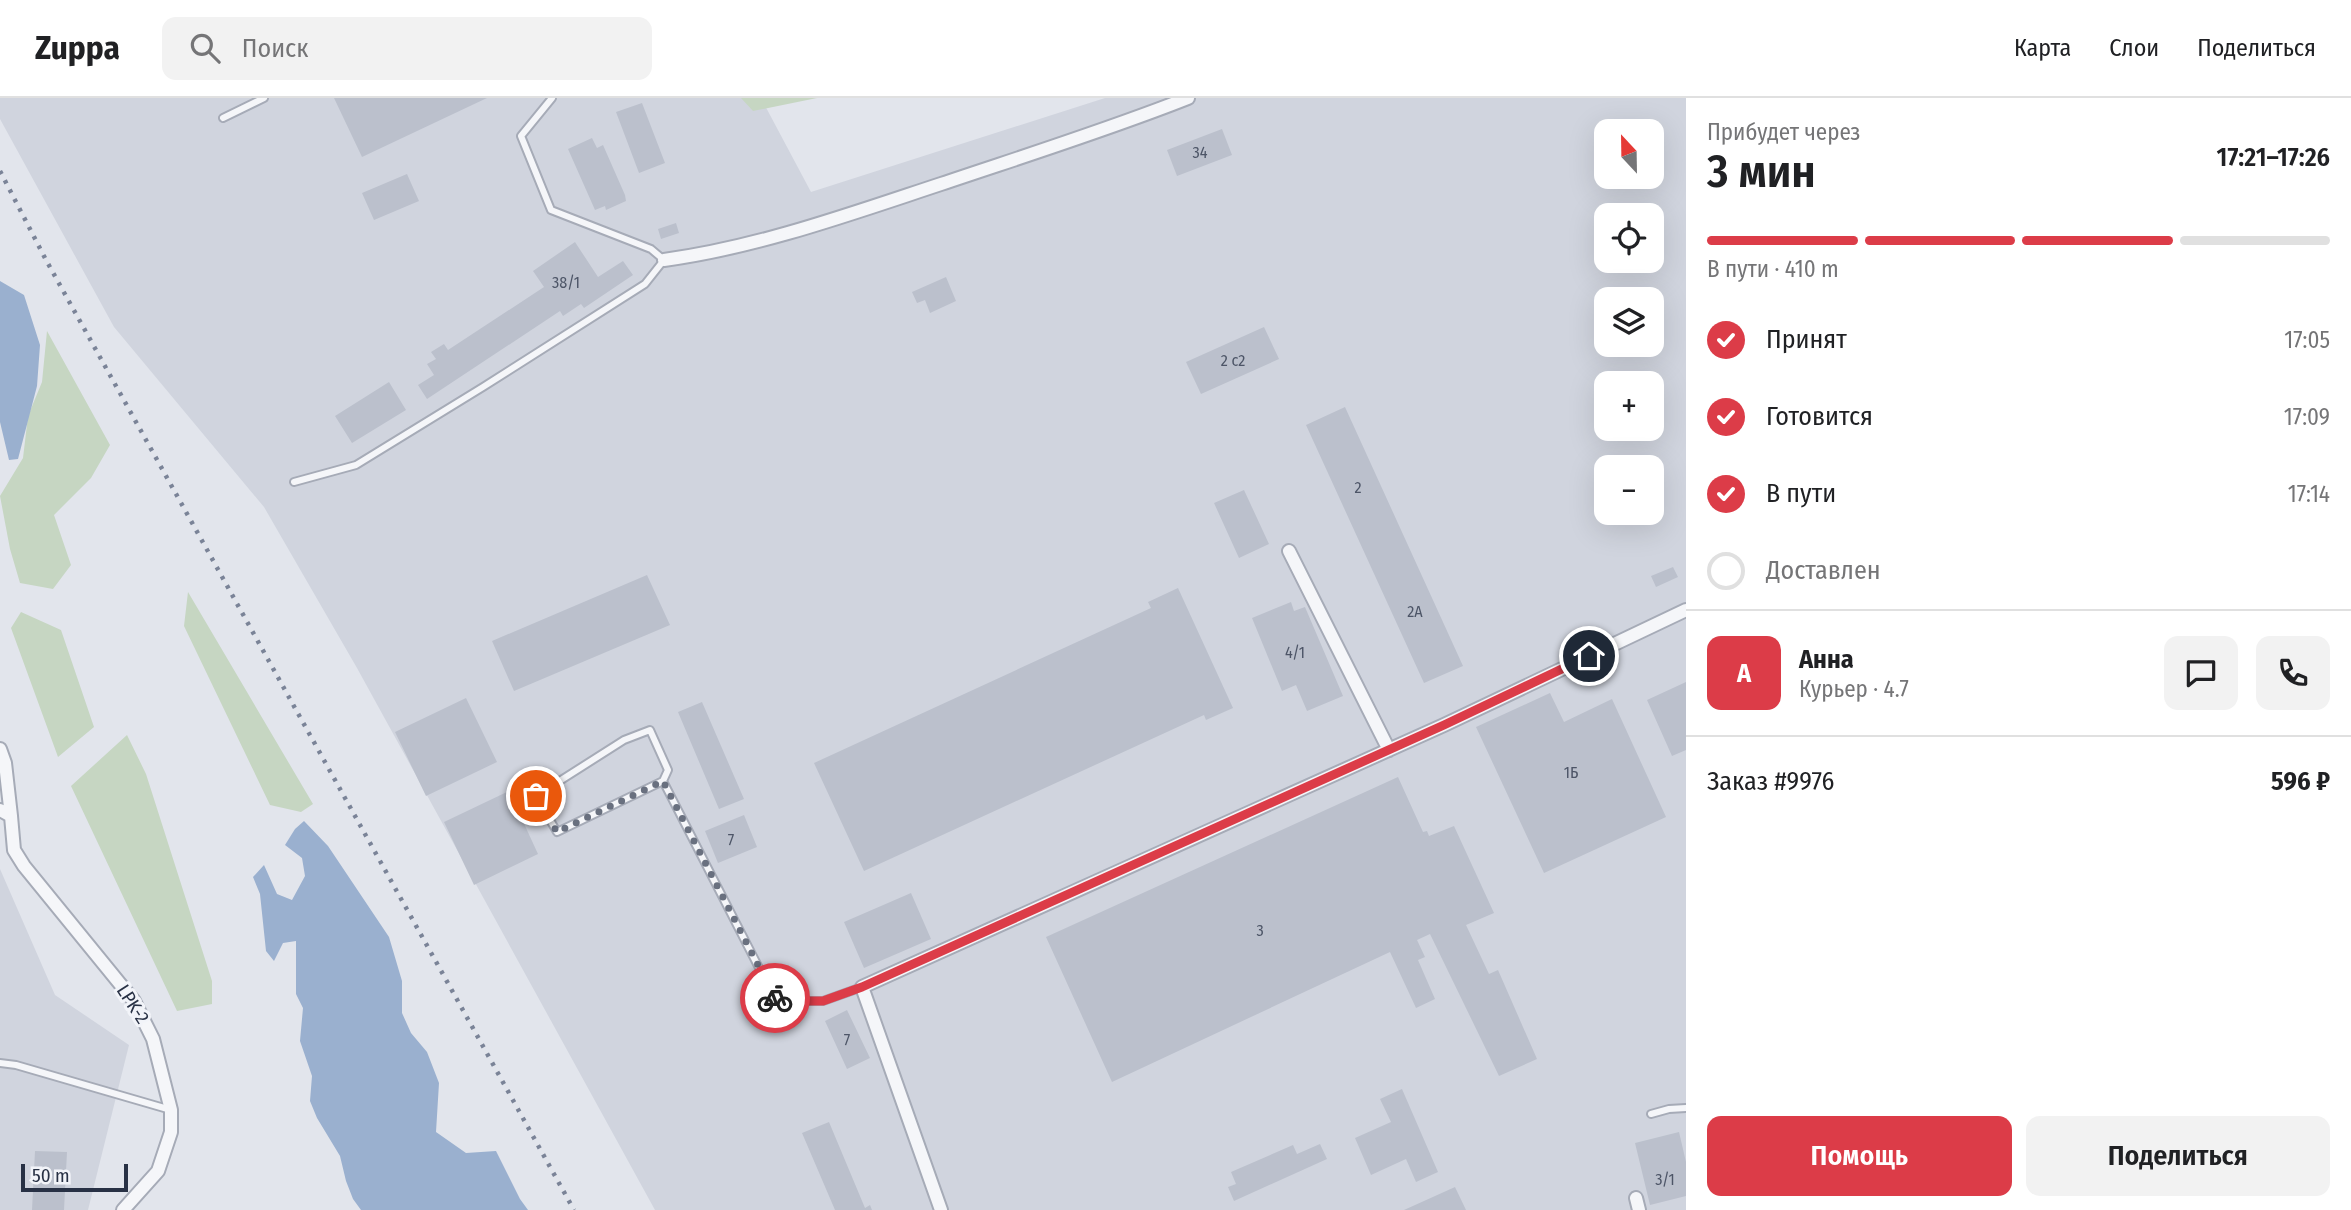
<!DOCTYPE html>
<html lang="ru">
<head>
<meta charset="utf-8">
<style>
  body { margin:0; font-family:"Fira Sans Condensed",sans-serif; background:#f2f2f2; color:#202124; height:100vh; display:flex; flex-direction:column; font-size:26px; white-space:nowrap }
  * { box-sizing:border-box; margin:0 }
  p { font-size:23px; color:#757577 }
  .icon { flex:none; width:38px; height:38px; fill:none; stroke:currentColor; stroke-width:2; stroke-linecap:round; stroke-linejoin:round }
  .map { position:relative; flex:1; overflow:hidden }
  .details { display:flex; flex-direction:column; background:#fff; width:665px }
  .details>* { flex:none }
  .needle { width:46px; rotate:338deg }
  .buttons { position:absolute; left:1594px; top:21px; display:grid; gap:14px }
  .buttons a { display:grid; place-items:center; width:70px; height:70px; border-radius:14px; background:#fff; box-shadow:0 7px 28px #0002; font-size:35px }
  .scale { position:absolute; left:21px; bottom:18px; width:107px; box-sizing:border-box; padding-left:7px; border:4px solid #283145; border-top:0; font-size:19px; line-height:24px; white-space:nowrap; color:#283145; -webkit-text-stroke:5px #f2f4f9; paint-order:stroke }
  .pin { position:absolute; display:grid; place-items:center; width:60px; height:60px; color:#fff; margin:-30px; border:4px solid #fff; border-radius:50%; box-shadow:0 2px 7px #0007 }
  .courier { position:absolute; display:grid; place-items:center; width:70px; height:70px; margin:-35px; border:5px solid #dc3c48; border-radius:50%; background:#fff; color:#222; box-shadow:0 2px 9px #0007 }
  .head em { font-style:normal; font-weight:600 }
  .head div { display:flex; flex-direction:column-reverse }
  .head { display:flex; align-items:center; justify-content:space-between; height:119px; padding:0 21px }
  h1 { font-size:46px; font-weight:600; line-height:52px }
  .bar { display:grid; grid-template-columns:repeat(4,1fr); gap:10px 7px; align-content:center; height:84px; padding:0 21px }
  .bar i { height:9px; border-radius:5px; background:#e0e0e0 }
  .bar .current { background:#dc3c48 }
  .bar p { grid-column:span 4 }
  .line { display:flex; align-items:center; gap:18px; padding:0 21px; border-top:2px solid #e0e0e0 }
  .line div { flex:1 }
  .round { display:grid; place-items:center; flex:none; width:74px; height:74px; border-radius:14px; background:#f2f2f2 }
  ol { padding:0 21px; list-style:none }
  li { display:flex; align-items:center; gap:21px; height:77px }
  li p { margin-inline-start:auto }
  li .icon { padding:7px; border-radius:50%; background:#dc3c48; color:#fff; stroke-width:4 }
  li:last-child { color:#757577 }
  li i { width:38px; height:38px; border:4px solid #e0e0e0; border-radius:50% }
  .primary-button { display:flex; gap:14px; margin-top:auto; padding:14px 21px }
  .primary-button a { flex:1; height:80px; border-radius:14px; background:#dc3c48; color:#fff; font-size:28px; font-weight:600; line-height:80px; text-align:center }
  .primary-button a+a { background:#f2f2f2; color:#202124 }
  header { display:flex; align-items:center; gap:42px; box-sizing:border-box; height:98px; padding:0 35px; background:#fff; border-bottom:2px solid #e0e0e0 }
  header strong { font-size:33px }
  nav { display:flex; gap:38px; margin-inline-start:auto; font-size:24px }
  .search { width:490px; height:63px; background:#f2f2f2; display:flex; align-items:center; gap:18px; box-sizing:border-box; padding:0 24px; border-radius:14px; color:#757577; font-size:26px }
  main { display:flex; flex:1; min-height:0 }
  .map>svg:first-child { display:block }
  .built { fill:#d0d4de; fill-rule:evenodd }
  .green { fill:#c6d6c2 }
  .water { fill:#9ab0cf }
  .building { fill:#bbc0cc }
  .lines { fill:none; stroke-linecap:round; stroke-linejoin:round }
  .service-casing { stroke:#a6abb7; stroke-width:10 }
  .minor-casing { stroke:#a6abb7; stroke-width:16 }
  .service { stroke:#f5f6f9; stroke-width:6 }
  .minor { stroke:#f5f6f9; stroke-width:12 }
  .rail { stroke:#7a8397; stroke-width:4.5; stroke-dasharray:3.5 7; stroke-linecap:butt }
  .done { stroke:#69707f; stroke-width:7; stroke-dasharray:0 12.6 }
  .route { stroke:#dc3c48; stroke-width:9 }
  .labels { text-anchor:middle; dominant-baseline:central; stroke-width:6; stroke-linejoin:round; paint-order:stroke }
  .number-label { font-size:16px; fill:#4d5567 }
  .street-label { font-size:19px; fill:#283145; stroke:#f2f4f9 }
</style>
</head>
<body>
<header>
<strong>Zuppa</strong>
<div class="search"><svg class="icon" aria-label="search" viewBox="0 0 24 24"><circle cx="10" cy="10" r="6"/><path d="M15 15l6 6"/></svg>Поиск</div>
<nav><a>Карта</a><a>Слои</a><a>Поделиться</a></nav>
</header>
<main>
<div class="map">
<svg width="1686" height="1112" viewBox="0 0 1686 1112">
  <rect width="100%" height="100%" fill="#e2e5ec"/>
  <path class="built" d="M0,0H761L811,94L1105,0H1686V1112H655L357,570L264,409L114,229L0,21ZM1606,33H1652V79H1606ZM1606,117H1652V163H1606ZM1606,201H1652V247H1606ZM1606,285H1652V331H1606ZM1606,369H1652V415H1606Z
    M0,771L55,897L129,947L88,1112H0Z"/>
  <path class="green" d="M741,0H817L753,13Z
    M47,233L110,347L91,380L54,417L71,467L53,491L20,485L10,451L0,398L23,360L28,318L42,284Z
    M188,494L313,706L301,714L270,707L184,528Z
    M21,514L61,532L94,629L58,659L11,530Z
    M127,637L146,676L212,883V906L177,913L71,688Z"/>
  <path class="water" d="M0,183L24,197L40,247L37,288L18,361L9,362L0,324Z
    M304,723L328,748L389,839L402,883V915L411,935L427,954L439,985L436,1034L466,1055L496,1053L520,1101L528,1112H361L353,1101L346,1083L340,1058L317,1020L310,1003L312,978L300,943L303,910L296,896V843L283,845L274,863L266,853L260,796L253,779L264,767L277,796L292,802L305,778L302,760L285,747L295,731Z"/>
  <path class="building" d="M334,0H487L362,59Z
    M642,5L665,65L639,75L616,14Z
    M1222,31L1232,57L1177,78L1167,52Z
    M592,40L597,50L603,47L625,97L626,103L606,112L605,108L595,112L568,51Z
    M407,76L419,103L374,122L362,95Z
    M676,125L679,135L661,141L658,131Z
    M575,144L598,179L623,163L633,177L584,210L581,206L563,218L560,213L427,301L418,287L434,277L427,266L436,261L431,254L444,246L448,252L544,189L533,173Z
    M946,179L956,203L930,215L925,202L917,205L912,194Z
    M1264,229L1279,261L1201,296L1186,264Z
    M389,284L406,312L352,345L335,318Z
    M1345,309L1463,568L1424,585L1306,327Z
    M1244,392L1269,446L1239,460L1214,405Z
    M1673,469L1678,479L1656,489L1651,478Z
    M647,477L670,527L514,593L492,543Z
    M1178,490L1233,610L1206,622L1204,617L864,773L814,665L1151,510L1148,504Z
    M1291,504L1294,513L1305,509L1343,598L1307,613L1296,587L1282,593L1252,520Z
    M1686,584V652L1672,658L1647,602Z
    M1550,595L1564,624L1612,601L1666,719L1544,775L1476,629Z
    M466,600L497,664L426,698L395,634Z
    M702,604L744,701L719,711L678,614Z
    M1398,679L1423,734L1427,733L1429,738L1454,728L1494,815L1466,827L1489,876L1498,872L1537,961L1499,978L1430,836L1417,842L1425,859L1418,862L1435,901L1416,910L1390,854L1112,984L1046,839Z
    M509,693L538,756L474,787L444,724Z
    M744,717L757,749L718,765L705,733Z
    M911,795L931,841L864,870L844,824Z
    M847,912L870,960L847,971L825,923Z
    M1402,991L1438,1074L1416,1084L1406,1061L1371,1077L1355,1040L1391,1024L1380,1001Z
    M829,1024L865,1110L870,1107L872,1112H835L802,1035Z
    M1679,1034L1686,1064V1098L1650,1107L1635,1045Z
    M1320,1046L1327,1061L1234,1103L1228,1089L1236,1086L1231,1074L1293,1047L1297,1056Z
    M35,1053L67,1054L64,1112H32Z
    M1455,1089L1466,1112H1404Z"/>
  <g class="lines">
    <g class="service-casing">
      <path id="service" d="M223,20L264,0
        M294,384L356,367L483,289L645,186L664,162L651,151L551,112L521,38L552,0
        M663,683L557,734L536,698L624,642L650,632L668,672L663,683L776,903H823L862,889
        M0,965L16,967L171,1012
        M1651,1016L1669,1011L1686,1010"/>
    </g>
    <g class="minor-casing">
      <path id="minor" d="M664,162C759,149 850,116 941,86C1024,58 1107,32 1188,0
        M1289,453L1389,652
        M0,651L5,665L11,718
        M0,712L11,718L14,752L24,768L134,903L153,941L171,1012V1034L158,1073L123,1112
        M1636,1100L1639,1112
        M941,1112L862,889L1444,627L1686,512"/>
    </g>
    <use href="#service" class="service"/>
    <use href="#minor" class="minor"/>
    <path class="rail" d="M0,73L46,162L574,1112"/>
  </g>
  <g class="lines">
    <path class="done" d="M536,698L557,734L663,683L775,900"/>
    <path class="route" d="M775,900L776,903H823L862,889L1444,627L1589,558"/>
  </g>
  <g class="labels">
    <g class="number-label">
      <text x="1200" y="54">34</text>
      <text x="566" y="184">38/1</text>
      <text x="1233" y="262">2 с2</text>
      <text x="1358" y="389">2</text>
      <text x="1415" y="513">2А</text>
      <text x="1295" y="554">4/1</text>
      <text x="1571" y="674">1Б</text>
      <text x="731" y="741">7</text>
      <text x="1260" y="832">3</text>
      <text x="847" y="941">7</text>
      <text x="1665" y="1081">3/1</text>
    </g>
    <g class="street-label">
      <text transform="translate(133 906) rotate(57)">LPK-2</text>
    </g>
  </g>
</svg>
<div class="buttons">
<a><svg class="needle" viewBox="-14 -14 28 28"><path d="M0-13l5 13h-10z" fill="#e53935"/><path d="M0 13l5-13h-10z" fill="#757577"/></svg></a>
<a><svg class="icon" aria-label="locate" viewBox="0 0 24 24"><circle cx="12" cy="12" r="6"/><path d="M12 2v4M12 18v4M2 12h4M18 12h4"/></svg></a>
<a><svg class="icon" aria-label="layers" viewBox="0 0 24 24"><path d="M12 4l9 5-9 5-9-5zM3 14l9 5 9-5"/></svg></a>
<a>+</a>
<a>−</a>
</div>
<div class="scale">50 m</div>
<div class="pin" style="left:536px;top:698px;background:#ea580c"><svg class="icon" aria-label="bag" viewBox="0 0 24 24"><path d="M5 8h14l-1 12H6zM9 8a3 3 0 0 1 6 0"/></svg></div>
<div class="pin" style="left:1589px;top:558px;background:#1f2937"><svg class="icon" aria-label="home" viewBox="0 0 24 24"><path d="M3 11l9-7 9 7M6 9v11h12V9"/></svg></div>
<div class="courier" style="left:775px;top:900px"><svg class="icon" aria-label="bike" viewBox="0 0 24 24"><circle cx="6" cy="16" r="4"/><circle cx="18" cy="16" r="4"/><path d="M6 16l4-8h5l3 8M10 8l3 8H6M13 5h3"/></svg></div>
</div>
<section class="details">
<div class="head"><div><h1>3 мин</h1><p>Прибудет через</p></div><em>17:21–17:26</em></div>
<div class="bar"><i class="current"></i><i class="current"></i><i class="current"></i><i></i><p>В пути · 410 m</p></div>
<ol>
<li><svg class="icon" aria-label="check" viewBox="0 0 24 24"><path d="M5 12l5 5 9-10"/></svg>Принят<p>17:05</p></li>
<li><svg class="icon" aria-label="check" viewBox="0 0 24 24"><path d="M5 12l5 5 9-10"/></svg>Готовится<p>17:09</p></li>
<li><svg class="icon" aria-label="check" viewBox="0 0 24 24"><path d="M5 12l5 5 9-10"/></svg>В пути<p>17:14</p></li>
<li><i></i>Доставлен</li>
</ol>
<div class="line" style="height:126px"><b class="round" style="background:#dc3c48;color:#fff">А</b><div><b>Анна</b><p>Курьер · 4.7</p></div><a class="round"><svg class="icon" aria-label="chat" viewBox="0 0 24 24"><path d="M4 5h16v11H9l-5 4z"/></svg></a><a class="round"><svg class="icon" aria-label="phone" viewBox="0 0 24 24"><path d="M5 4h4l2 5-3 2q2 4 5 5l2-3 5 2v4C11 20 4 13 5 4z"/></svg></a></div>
<div class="line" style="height:91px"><div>Заказ #9976</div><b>596 ₽</b></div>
<div class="primary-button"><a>Помощь</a><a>Поделиться</a></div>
</section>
</main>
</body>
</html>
